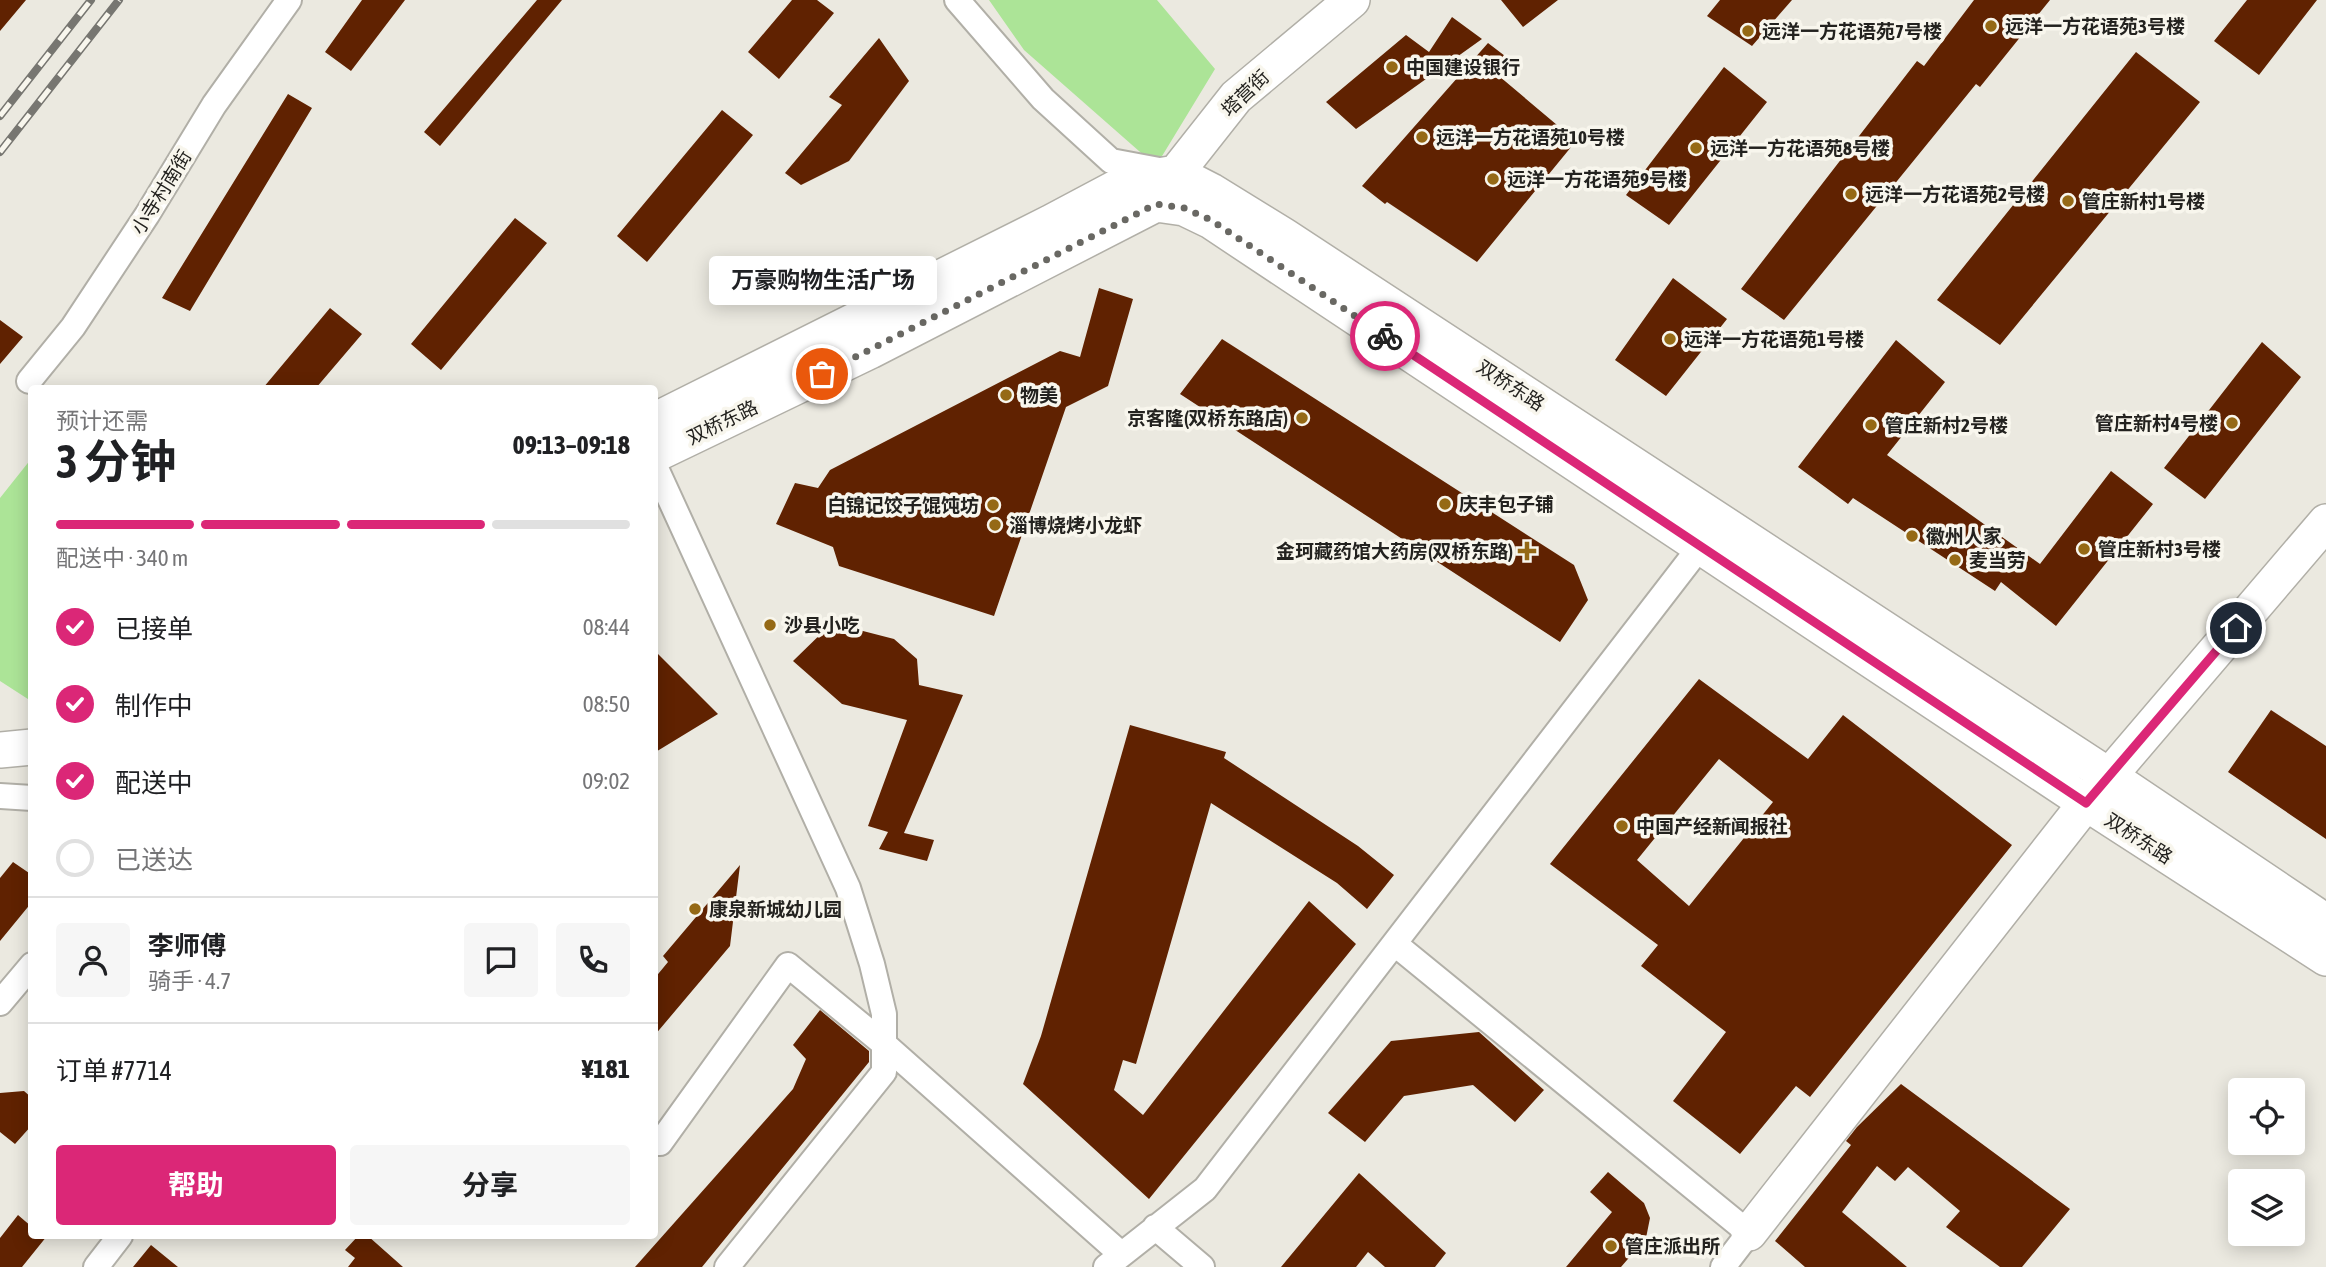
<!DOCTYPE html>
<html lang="zh">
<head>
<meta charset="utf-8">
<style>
  body { margin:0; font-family:"Asap Condensed","Noto Sans SC",sans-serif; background:#f6f6f6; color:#202124; height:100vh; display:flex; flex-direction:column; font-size:26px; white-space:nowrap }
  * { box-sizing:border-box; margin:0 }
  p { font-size:23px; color:#757577 }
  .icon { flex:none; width:38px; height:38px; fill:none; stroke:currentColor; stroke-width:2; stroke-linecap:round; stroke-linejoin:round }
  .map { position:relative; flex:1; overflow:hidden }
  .drawer { position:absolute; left:28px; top:385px; width:630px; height:854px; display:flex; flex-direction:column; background:#fff; border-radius:7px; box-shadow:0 4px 18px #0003 }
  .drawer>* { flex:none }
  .tools { position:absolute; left:2228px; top:1078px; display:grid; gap:14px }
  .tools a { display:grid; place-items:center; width:77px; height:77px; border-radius:7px; background:#fff; box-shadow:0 4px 18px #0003; font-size:35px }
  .pin { position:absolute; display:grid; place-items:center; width:60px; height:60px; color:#fff; margin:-30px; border:4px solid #fff; border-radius:50%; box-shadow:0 2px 7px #0007 }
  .courier { position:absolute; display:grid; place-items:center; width:70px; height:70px; margin:-35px; border:5px solid #db2777; border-radius:50%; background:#fff; color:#222; box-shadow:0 2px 9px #0007 }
  .bubble { position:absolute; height:49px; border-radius:7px; background:#fff; box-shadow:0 4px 18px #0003; font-size:23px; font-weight:700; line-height:49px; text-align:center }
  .summary em { font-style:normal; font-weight:700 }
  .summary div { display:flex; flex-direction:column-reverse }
  .summary { display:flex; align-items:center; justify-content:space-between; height:119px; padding:0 28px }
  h1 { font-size:46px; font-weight:700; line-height:52px }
  .bar { display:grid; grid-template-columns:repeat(4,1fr); gap:10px 7px; align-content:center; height:84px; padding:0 28px }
  .bar i { height:9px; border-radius:5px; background:#e0e0e0 }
  .bar .on { background:#db2777 }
  .bar p { grid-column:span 4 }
  .line { display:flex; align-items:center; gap:18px; padding:0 28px; border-top:2px solid #e0e0e0 }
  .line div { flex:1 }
  .round { display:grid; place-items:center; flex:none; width:74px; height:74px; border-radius:7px; background:#f6f6f6 }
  ol { padding:0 28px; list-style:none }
  li { display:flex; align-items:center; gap:21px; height:77px }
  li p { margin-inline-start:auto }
  li .icon { padding:7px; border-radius:50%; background:#db2777; color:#fff; stroke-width:4 }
  li:last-child { color:#757577 }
  li i { width:38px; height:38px; border:4px solid #e0e0e0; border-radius:50% }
  .cta { display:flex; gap:14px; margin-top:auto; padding:14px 28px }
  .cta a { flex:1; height:80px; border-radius:7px; background:#db2777; color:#fff; font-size:28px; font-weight:700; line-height:80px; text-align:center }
  .cta a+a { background:#f6f6f6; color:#202124 }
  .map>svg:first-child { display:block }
  .green { fill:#ace497 }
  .building { fill:#602201; fill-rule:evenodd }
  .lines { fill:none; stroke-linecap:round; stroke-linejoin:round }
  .street-casing { stroke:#b1afa7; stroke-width:28 }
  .secondary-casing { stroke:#b1afa7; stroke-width:38 }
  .street { stroke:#fff; stroke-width:24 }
  .secondary { stroke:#fff; stroke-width:35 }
  .rail-casing { stroke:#777671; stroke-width:8 }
  .rail { stroke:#f8f6ed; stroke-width:5; stroke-dasharray:16; stroke-linecap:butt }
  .done { stroke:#696863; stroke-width:7; stroke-dasharray:0 12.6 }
  .route { stroke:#db2777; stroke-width:9 }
  .poi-dot { fill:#956915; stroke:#f8f6ed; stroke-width:2.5 }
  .labels { text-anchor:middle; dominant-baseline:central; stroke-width:7; stroke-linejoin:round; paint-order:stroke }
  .poi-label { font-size:19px; font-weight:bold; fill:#23221f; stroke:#f8f6ed; text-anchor:start }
  .street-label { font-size:19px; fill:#23221f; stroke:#f8f6ed }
</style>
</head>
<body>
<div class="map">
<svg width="2326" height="1267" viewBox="0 0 2326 1267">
  <rect width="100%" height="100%" fill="#ebe9e0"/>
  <path class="green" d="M989,0H1157L1215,69L1156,166L1024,50Z
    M31,459V701L0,681V498Z"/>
  <path class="building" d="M0,0H26L0,31Z
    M362,0H405L351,71L325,52Z
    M537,0H562L440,146L424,132Z
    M792,0H817L834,13L779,79L748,52Z
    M1501,0H1558L1523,27Z
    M1720,0H1792L1752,46L1707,16Z
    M1974,0H2050L1980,87L1976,84L1784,320L1741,289L1917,61L1924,66Z
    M2247,0H2317L2259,75L2214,41Z
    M1452,17L1482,39L1356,129L1326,102L1406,35L1429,52Z
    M879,38L909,81L849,161L801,185L785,173L842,105L829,97Z
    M1488,43L1505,56L1493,71L1576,141L1477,262L1387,202L1385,204L1362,186Z
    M2136,52L2200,102L2000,345L1937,300Z
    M1724,67L1767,102L1669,225L1626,195Z
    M288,94L312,108L190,311L162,298Z
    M722,110L753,135L647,262L617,236Z
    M515,218L547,243L441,370L411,344Z
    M1673,278L1727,319L1666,396L1615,360Z
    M1099,288L1133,299L1108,386L1066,407L994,616L839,566L833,547L776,524L795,483L818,488L830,470L1060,351L1080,357Z
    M330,308L362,334L316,388H263Z
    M0,320L23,337L0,364Z
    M1222,339L1574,565L1588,600L1560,642L1180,394Z
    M1896,340L1945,382L1887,455L2040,564L2111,471L2153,504L2056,626L2001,582L1995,591L1853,498L1848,504L1798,467Z
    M2262,342L2301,377L2205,499L2164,468Z
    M832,623L894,639L917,659L919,685L963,695L904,833L934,840L927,861L879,849L888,832L868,826L907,720L842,704L793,661Z
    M654,650L718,714L654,753Z
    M1699,679L1808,759L1843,715L2012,845L1810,1097L1796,1086L1740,1154L1673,1101L1726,1032L1641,966L1658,945L1550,864ZM1719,759L1773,802L1689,906L1637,860Z
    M2271,710L2326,746V839L2228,772Z
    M1130,725L1226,752L1224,758L1358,846L1394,875L1367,909L1337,883L1211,803L1136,1064L1123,1060L1114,1090L1143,1115L1309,901L1356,944L1149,1199L1023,1084L1041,1036Z
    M13,862L32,875V902L0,941V878Z
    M740,865L730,946L654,1036V979L668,962L663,956Z
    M820,1010L869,1051V1062L702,1267H635L793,1089L806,1059L793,1045Z
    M1479,1032L1544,1090L1515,1122L1473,1085L1404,1096L1365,1142L1328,1113L1391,1041Z
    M1901,1084L2070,1209L2022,1267H2000L1946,1227L1960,1211L1908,1167L1895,1181L1877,1166L1842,1212L1907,1267H1805L1775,1241L1851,1145L1846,1141L1857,1127Z
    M24,1091L32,1098V1125L15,1144L0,1132V1093Z
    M1608,1172L1644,1203L1650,1218L1646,1238L1621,1267H1566L1612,1212L1590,1192Z
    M1359,1173L1446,1253L1435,1267H1385L1368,1252L1356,1267H1281Z
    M18,1215L32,1227V1236H47L22,1267H0V1238Z
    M358,1236H368L403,1267H348L355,1258L345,1250Z
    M151,1245L178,1267H133Z"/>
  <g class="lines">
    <g class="street-casing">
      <path id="street" d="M957,0L1043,99L1111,161L1159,170
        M29,381L73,327L147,215L214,105L289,0
        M654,464L848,888L872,964L884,1014V1072L727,1267
        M0,796L32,798
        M1395,944L1749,1233L1723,1267
        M0,1003L32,965
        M654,1143H660L788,965L884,1044L1121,1254
        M1155,1227L1202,1267
        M96,1267L120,1236
        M1106,1267L1205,1189L1710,534"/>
    </g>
    <g class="secondary-casing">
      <path id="secondary" d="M1164,192L1176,173L1236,97L1352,0
        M654,421L1050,223L1129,181L1176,173L1211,191L1284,236L2109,776L2326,922
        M654,455L870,351L1156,204L1184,208L1211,221L2086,803L2326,958
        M0,750L32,747
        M1749,1233L2086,803L2326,522"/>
    </g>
    <use href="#street" class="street"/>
    <use href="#secondary" class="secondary"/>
    <g class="rail-casing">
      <path id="rail" d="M0,116L91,0
        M0,152L119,0"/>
    </g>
    <use href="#rail" class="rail"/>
  </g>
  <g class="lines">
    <path class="done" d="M822,374L1156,204L1184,208L1211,220L1385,336"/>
    <path class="route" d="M1385,336L2086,803L2236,628"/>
  </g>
  <g class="poi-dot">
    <circle cx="1991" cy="26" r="7"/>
    <circle cx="1748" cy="31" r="7"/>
    <circle cx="1392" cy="67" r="7"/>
    <circle cx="1422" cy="137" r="7"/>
    <circle cx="1696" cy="148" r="7"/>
    <circle cx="1493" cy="179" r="7"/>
    <circle cx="1851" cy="194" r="7"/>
    <circle cx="2068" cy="201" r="7"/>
    <circle cx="1670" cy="339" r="7"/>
    <circle cx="1006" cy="395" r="7"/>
    <circle cx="1302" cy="418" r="7"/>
    <circle cx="2232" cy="423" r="7"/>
    <circle cx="1871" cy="425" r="7"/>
    <circle cx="1445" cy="504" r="7"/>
    <circle cx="993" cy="505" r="7"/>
    <circle cx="995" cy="525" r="7"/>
    <circle cx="1912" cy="536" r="7"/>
    <circle cx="2084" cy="549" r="7"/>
    <path d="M1523.5 540.5h7v7h7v7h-7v7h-7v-7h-7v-7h7z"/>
    <circle cx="1955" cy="560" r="7"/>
    <circle cx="770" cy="625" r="7"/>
    <circle cx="1622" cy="826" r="7"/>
    <circle cx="695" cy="909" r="7"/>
    <circle cx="1611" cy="1246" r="7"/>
  </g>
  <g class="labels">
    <g class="poi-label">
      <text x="2005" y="26">远洋一方花语苑3号楼</text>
      <text x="1762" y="31">远洋一方花语苑7号楼</text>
      <text x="1406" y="67">中国建设银行</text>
      <text x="1436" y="137">远洋一方花语苑10号楼</text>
      <text x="1710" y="148">远洋一方花语苑8号楼</text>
      <text x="1507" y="179">远洋一方花语苑9号楼</text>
      <text x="1865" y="194">远洋一方花语苑2号楼</text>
      <text x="2082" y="201">管庄新村1号楼</text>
      <text x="1684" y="339">远洋一方花语苑1号楼</text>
      <text x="1020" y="395">物美</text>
      <text x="1288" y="418" text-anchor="end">京客隆(双桥东路店)</text>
      <text x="2218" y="423" text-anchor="end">管庄新村4号楼</text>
      <text x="1885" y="425">管庄新村2号楼</text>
      <text x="1459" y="504">庆丰包子铺</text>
      <text x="979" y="505" text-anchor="end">白锦记饺子馄饨坊</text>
      <text x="1009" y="525">淄博烧烤小龙虾</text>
      <text x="1926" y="536">徽州人家</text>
      <text x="2098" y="549">管庄新村3号楼</text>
      <text x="1513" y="551" text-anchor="end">金珂藏药馆大药房(双桥东路)</text>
      <text x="1969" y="560">麦当劳</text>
      <text x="784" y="625">沙县小吃</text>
      <text x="1636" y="826">中国产经新闻报社</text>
      <text x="709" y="909">康泉新城幼儿园</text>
      <text x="1625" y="1246">管庄派出所</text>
    </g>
    <g class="street-label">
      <text transform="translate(1245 93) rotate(-44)">塔营街</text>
      <text transform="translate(161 192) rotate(-58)">小寺村南街</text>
      <text transform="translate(1511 385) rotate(33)">双桥东路</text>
      <text transform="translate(722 422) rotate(-26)">双桥东路</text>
      <text transform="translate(2139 838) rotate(33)">双桥东路</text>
    </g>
  </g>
</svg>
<div class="tools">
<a><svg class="icon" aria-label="locate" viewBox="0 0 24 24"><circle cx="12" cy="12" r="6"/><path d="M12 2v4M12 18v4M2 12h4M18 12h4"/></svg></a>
<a><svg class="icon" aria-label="layers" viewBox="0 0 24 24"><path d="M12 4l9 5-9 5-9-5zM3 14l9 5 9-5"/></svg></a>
</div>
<div class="pin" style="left:822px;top:374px;background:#ea580c"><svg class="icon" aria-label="bag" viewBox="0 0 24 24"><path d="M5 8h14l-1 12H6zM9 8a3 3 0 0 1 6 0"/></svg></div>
<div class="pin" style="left:2236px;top:628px;background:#1f2937"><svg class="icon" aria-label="home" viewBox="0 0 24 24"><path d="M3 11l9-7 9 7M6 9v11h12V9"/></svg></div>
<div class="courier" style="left:1385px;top:336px"><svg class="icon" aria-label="bike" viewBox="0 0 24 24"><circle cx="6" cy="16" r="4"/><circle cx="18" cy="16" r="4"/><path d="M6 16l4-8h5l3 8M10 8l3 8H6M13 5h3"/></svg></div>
<div class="bubble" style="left:709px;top:256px;width:228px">万豪购物生活广场</div>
<section class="drawer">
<div class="summary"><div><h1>3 分钟</h1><p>预计还需</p></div><em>09:13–09:18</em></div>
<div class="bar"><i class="on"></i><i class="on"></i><i class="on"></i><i></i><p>配送中 · 340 m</p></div>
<ol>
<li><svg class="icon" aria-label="check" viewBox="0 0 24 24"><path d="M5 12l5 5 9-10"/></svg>已接单<p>08:44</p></li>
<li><svg class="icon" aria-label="check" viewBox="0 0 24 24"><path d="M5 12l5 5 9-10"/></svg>制作中<p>08:50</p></li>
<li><svg class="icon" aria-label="check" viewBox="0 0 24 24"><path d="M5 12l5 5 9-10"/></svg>配送中<p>09:02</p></li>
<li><i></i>已送达</li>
</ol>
<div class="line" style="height:126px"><a class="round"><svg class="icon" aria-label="person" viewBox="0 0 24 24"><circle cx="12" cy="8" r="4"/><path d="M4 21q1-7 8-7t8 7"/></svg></a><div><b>李师傅</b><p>骑手 · 4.7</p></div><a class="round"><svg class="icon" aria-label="chat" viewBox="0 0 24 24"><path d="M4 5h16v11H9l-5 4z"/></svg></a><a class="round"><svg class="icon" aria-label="phone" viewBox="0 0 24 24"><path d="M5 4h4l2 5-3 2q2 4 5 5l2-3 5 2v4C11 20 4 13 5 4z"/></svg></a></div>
<div class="line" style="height:91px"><div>订单 #7714</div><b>¥181</b></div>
<div class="cta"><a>帮助</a><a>分享</a></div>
</section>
</div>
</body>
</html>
